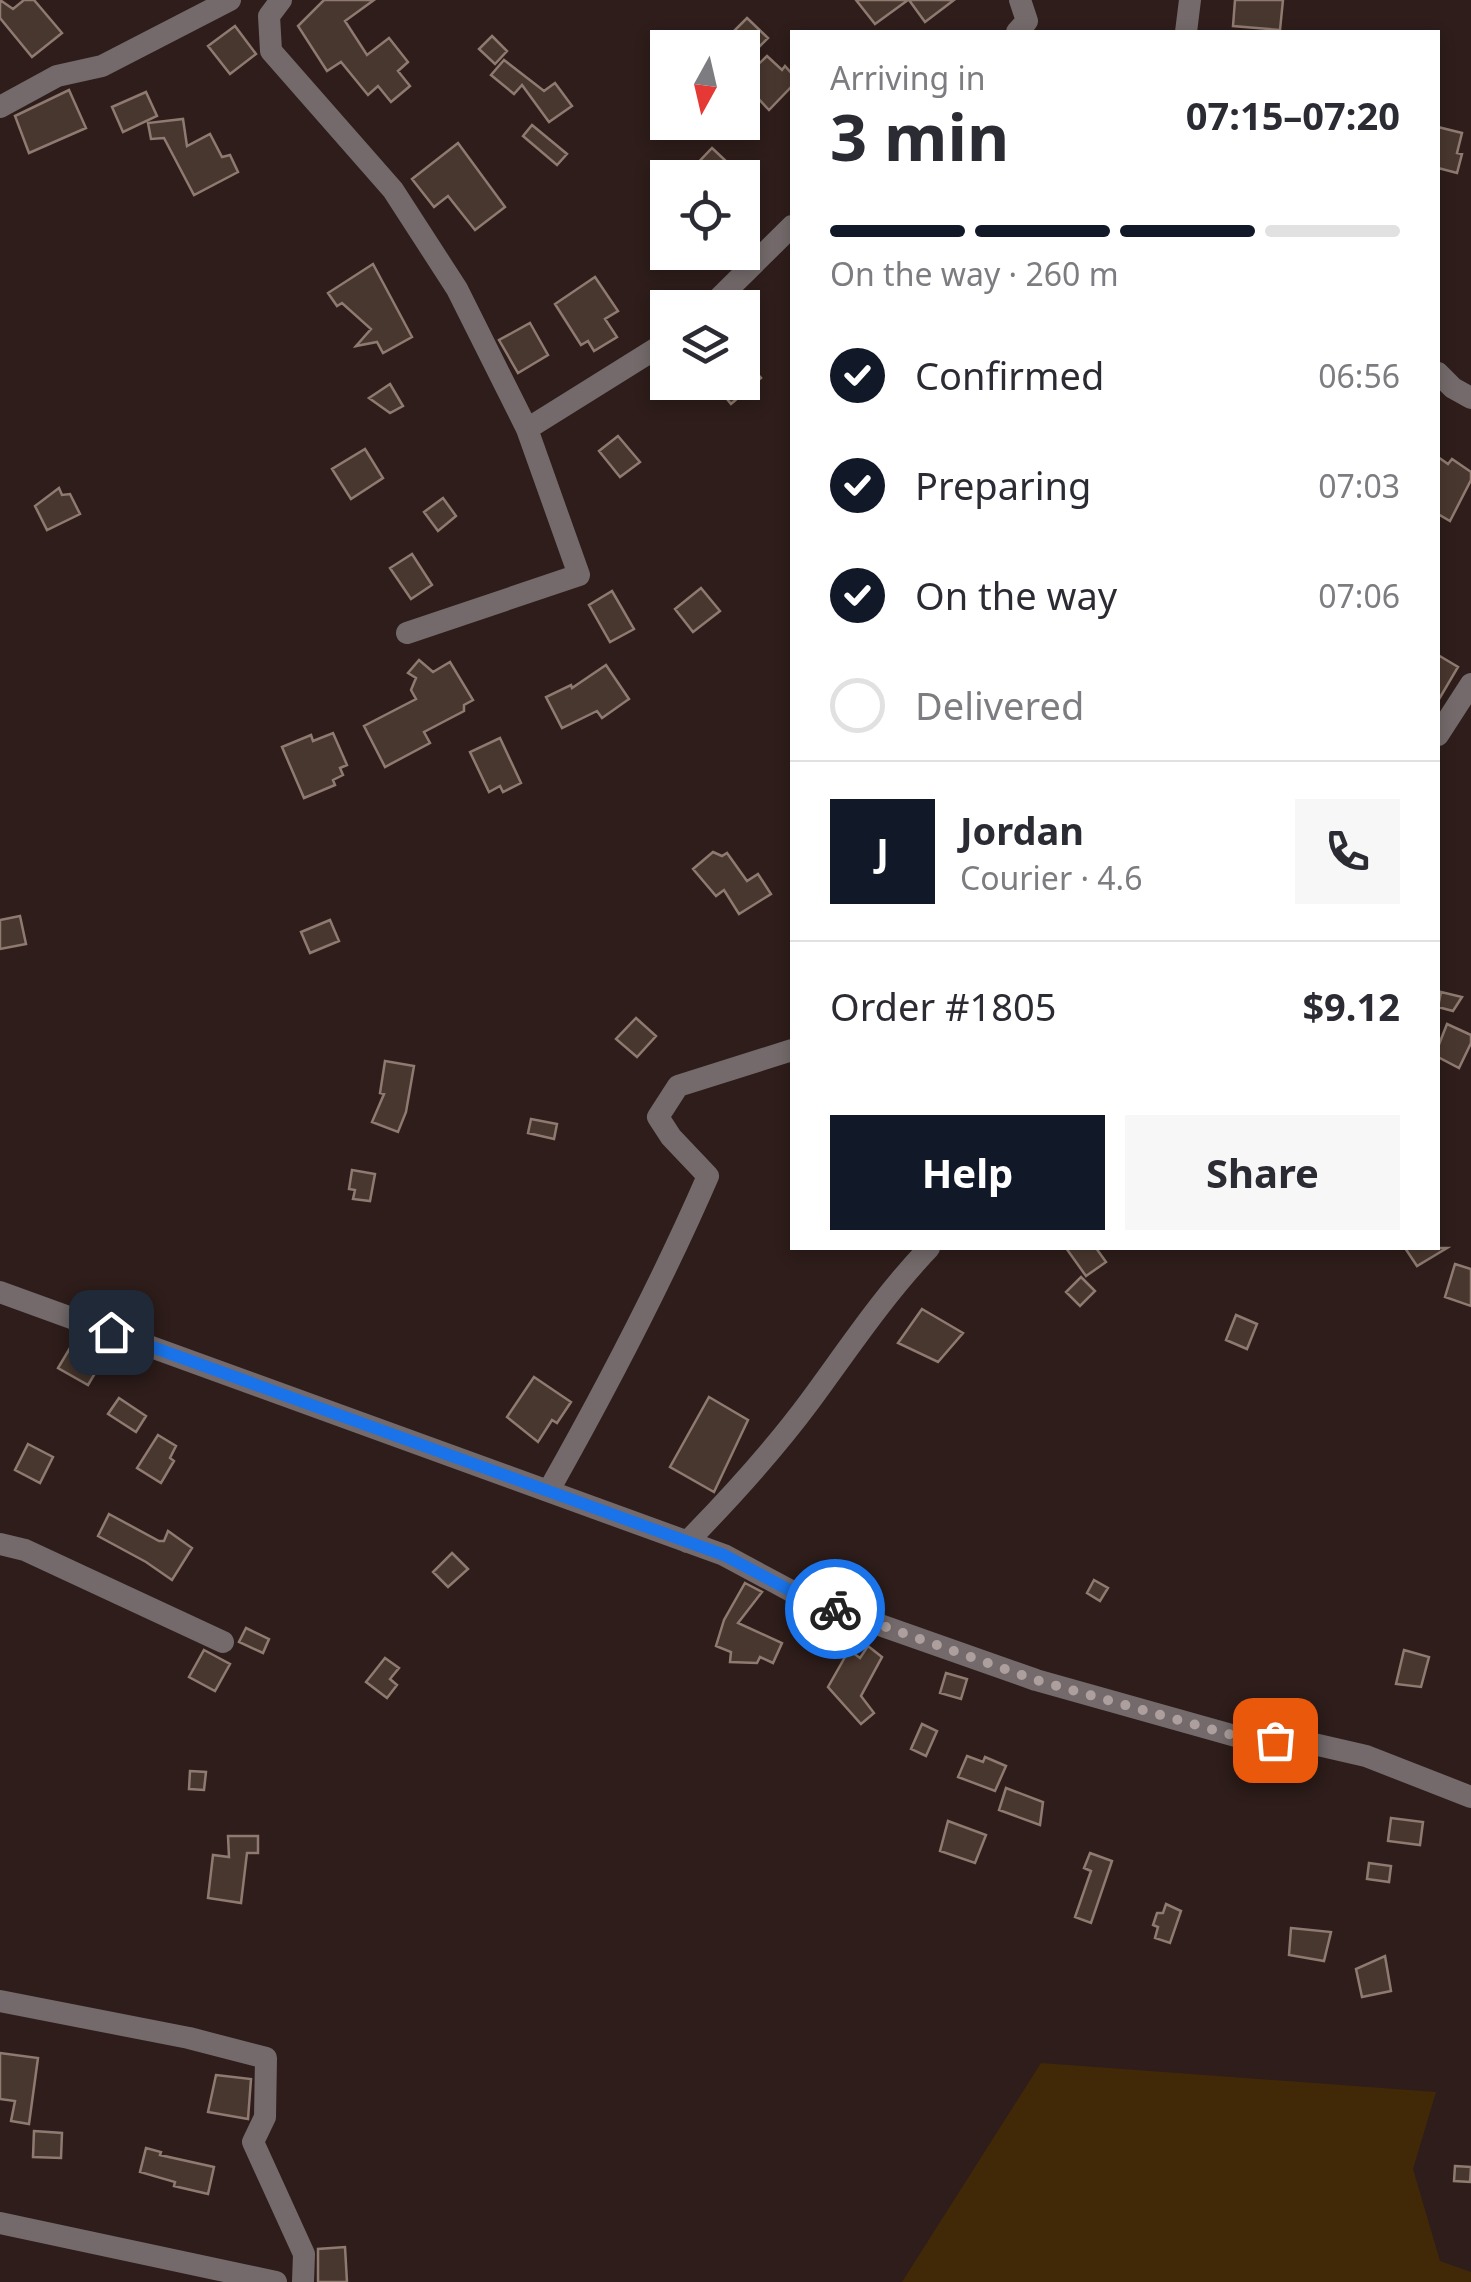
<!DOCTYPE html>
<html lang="en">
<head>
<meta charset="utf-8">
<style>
  body { margin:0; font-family:"Noto Sans",sans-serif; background:#f7f7f7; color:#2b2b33; height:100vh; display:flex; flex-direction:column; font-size:38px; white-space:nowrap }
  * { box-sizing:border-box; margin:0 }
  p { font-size:32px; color:#7c7c81 }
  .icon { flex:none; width:55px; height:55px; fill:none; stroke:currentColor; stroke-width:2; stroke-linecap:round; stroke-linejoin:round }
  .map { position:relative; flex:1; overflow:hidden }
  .sheet { position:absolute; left:790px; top:30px; width:650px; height:1220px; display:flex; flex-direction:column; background:#fff; border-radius:0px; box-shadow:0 5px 15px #0003 }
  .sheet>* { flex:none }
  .needle { width:65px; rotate:188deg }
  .fabs { position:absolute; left:650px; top:30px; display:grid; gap:20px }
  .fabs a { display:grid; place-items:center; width:110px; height:110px; border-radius:0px; background:#fff; box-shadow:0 5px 15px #0003; font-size:50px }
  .pin { position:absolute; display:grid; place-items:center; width:85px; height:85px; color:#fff; margin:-42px; border-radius:20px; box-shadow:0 5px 15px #0006 }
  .courier { position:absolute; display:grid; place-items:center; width:100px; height:100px; margin:-50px; border:8px solid #1a73e8; border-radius:50%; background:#fff; color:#222; box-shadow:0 2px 12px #0007 }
  .summary em { font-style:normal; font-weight:700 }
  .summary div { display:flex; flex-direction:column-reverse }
  .summary { display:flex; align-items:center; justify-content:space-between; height:170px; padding:0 40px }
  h1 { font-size:65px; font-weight:700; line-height:75px }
  .bar { display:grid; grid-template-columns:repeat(4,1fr); gap:15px 10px; align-content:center; height:120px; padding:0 40px }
  .bar i { height:12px; border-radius:8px; background:#e1e1e2 }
  .bar .selected { background:#111827 }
  .bar p { grid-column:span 4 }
  .line { display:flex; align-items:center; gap:25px; padding:0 40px; border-top:2px solid #e1e1e2 }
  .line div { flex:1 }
  .round { display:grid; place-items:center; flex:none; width:105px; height:105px; border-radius:0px; background:#f7f7f7 }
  ol { padding:0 40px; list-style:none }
  li { display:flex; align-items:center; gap:30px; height:110px }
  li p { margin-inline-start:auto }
  li .icon { padding:10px; border-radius:50%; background:#111827; color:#fff; stroke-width:4 }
  li:last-child { color:#7c7c81 }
  li i { width:55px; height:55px; border:5px solid #e1e1e2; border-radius:50% }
  .button { display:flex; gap:20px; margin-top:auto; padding:20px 40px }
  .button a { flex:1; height:115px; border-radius:0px; background:#111827; color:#fff; font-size:40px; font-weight:700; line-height:115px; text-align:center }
  .button a+a { background:#f7f7f7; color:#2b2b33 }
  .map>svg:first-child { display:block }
  .green { fill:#412908 }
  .building { fill:#48372e; stroke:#8e7a70; stroke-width:2.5 }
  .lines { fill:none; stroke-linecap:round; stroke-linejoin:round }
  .minor { stroke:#746a6b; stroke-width:22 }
  .done { stroke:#ad9f9d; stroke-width:10; stroke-dasharray:0 18 }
  .route { stroke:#1a73e8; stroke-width:12 }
</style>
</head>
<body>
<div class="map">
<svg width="1471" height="2282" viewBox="0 0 1471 2282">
  <rect width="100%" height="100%" fill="#2e1d1a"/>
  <path class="green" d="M1041,2063L1436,2092L1413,2169L1440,2261L1471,2272V2282H902Z"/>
  <path class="building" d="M0,0L13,9L24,0H34L62,33L32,57L0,18Z
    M324,0H374L345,21L367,55L389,38L408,62L398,71L410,86L391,102L378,86L368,95L341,62L327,71L298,26Z
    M856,0H908L875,24Z
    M909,0H954L925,22Z
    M1235,0H1283L1280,30L1233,26Z
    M747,18L768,38L752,54L731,34Z
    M235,26L256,54L230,74L208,46Z
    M492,36L507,51L495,64L479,49Z
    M767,56L782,70L785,66L792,74V86L769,110L753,93L742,104V80Z
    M504,60L544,91L555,83L572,106L549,122L522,85L514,94L491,75Z
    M69,90L86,128L29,153L15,116Z
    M146,92L157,116L123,132L112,107Z
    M183,119L187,146L210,134L222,157L230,155L238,172L194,195L164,138L151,139L148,123Z
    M532,125L567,154L557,165L523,136Z
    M1438,127L1462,133L1457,153L1462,154L1457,173L1438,168Z
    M458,143L505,207L475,230L448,196L434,207L412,179Z
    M712,148L727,162L712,178H703L693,168Z
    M373,264L412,337L383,353L377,342L356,346L371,329L342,303L337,306L328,293Z
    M595,277L618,311L605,319L617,337L594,351L588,341L581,345L555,304Z
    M530,323L548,355L518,373L499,340Z
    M742,357L761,378L731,404L713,382H742Z
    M390,384L403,406L390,413L369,398Z
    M618,436L640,462L620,477L599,451Z
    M365,449L383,478L351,499L332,469Z
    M1438,457L1448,464L1452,459L1471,472V480L1450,521L1438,514Z
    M59,488L62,495L70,494L80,514L47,530L35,506Z
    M443,498L456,516L438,531L424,512Z
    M412,554L432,585L411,599L390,568Z
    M701,588L720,611L693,632L675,609Z
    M612,591L634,629L610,642L589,605Z
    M1438,655L1458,667L1438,701Z
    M419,660L433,672L450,662L473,700L464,705V711L424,732L430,743L385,767L364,726L416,699L411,690L416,678L408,673Z
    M606,665L629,699L602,718L597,711L562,728L546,697L571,685L572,688Z
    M333,733L347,765L340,768L343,775L333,780L335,785L304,798L282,747L311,735L313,741Z
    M500,738L521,783L503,792L500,786L489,792L470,752Z
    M713,852L722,856L727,853L747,881L758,874L771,894L739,914L724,890L716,896L693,869Z
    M20,916L26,944L0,949V920Z
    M330,920L339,941L310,953L301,932Z
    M1441,992L1462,997L1453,1011L1438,1007Z
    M636,1018L656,1036L637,1057L616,1039Z
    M1447,1024L1471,1035V1043L1459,1068L1438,1057V1047Z
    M385,1061L414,1066L406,1112L398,1132L372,1122L384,1094L380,1093Z
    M531,1119L557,1124L554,1139L528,1133Z
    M352,1170L375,1174L370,1201L353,1199L355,1190L349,1189Z
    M1066,1248H1096L1106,1262L1086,1276Z
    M1405,1248H1447L1417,1266Z
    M1455,1264L1471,1269V1306L1445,1297Z
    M1081,1277L1095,1291L1080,1306L1066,1292Z
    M922,1309L963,1333L938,1362L898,1343Z
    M1236,1315L1257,1324L1247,1349L1226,1340Z
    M73,1343L103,1360L88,1385L58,1368Z
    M534,1377L571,1402L557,1423L552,1420L538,1442L507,1417Z
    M709,1397L748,1420L714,1492L670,1467Z
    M119,1398L146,1416L136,1432L108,1414Z
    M158,1435L176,1446L170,1458L174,1461L161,1483L137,1468Z
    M28,1444L53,1457L40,1483L15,1470Z
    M109,1514L159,1541H164L168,1531L192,1548L172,1580L146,1562L98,1536Z
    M452,1553L468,1569L448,1587L433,1572Z
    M1094,1580L1108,1588L1100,1601L1087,1593Z
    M745,1583L762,1592L738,1623L782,1643L773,1663L760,1657L757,1663L730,1662L731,1652L716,1646L724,1620Z
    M246,1628L269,1639L263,1653L239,1642Z
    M868,1646L882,1657L861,1696L874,1713L861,1724L828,1687L849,1650L860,1658Z
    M204,1650L230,1664L215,1691L189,1677Z
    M1404,1650L1429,1657L1421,1687L1396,1684Z
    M385,1658L399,1668L390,1679L397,1685L387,1698L366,1682Z
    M946,1673L967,1679L961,1699L940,1693Z
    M922,1724L937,1731L926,1756L911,1749Z
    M967,1756L983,1762L985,1757L1006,1766L995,1791L958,1777Z
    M190,1771L206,1772L204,1790L189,1789Z
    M1006,1788L1043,1802L1040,1825L999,1810Z
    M1391,1818L1423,1822L1420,1845L1388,1841Z
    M948,1821L986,1835L975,1863L940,1851Z
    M228,1836H258V1853H247L241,1903L208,1898L213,1855L229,1857Z
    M1090,1853L1112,1861L1091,1923L1075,1917L1091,1871L1084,1868Z
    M1369,1863L1391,1866L1389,1882L1367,1879Z
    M1166,1904L1181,1911L1170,1943L1155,1938L1158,1927L1153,1925L1157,1913H1163Z
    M1291,1928L1331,1932L1324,1961L1289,1955Z
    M1385,1956L1391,1991L1362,1997L1356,1969Z
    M0,2053L38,2058L29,2124L11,2121L15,2101L0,2099Z
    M216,2075L251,2079L248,2119L208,2112Z
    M34,2131L62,2133L61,2158L33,2157Z
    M146,2148L161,2152L160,2155L214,2167L208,2194L174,2186L175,2182L140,2172Z
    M1455,2166L1471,2167L1470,2182L1454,2181Z
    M345,2247L347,2282H318V2249Z"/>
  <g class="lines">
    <path class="minor" d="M281,0L269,16L271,51L393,190L457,289L527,429
      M1017,32L1027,21L1020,0
      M1186,32L1190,0
      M0,107L57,76L102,66L230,0
      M709,308L792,226
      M1438,373L1453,388L1471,398
      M407,633L579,575L527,429L668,341
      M1438,735L1471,684
      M0,1292L724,1555L806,1599L1036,1680L1246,1739L1305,1742L1366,1756L1471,1797
      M549,1490C607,1387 661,1284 708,1176L671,1137L658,1117L678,1086L792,1050
      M687,1542C731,1497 773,1451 810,1401C849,1348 884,1295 929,1248
      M0,1544L25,1550L223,1642
      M0,2001L189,2038L266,2058L265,2117L253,2142L304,2254L303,2282
      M0,2223L276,2282"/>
  </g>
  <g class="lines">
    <path class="done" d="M835,1609L1036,1680L1246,1739L1275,1740"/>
    <path class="route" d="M111,1332L724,1555L806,1599L835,1609"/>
  </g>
</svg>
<div class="fabs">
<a><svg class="needle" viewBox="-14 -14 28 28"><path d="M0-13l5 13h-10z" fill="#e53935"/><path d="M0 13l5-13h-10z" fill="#7c7c81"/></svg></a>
<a><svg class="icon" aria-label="locate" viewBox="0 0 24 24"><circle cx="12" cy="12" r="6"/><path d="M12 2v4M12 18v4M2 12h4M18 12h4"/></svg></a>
<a><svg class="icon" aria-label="layers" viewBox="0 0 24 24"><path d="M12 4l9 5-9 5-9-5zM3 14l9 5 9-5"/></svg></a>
</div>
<div class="pin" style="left:1275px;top:1740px;background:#ea580c"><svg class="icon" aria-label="bag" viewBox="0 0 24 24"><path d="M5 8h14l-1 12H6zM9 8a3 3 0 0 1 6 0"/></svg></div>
<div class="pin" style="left:111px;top:1332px;background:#1f2937"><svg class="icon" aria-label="home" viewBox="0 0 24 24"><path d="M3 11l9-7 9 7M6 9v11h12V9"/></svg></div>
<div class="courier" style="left:835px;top:1609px"><svg class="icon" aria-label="bike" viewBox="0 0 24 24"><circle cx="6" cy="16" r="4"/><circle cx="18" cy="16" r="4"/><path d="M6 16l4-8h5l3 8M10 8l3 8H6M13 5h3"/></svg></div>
<section class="sheet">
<div class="summary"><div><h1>3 min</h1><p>Arriving in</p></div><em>07:15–07:20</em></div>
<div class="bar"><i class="selected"></i><i class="selected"></i><i class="selected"></i><i></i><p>On the way · 260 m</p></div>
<ol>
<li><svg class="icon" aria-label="check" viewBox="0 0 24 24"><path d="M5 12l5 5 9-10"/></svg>Confirmed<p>06:56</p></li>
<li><svg class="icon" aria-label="check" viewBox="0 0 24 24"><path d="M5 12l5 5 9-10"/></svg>Preparing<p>07:03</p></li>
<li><svg class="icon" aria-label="check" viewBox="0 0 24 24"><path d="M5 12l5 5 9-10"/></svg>On the way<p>07:06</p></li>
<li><i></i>Delivered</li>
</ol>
<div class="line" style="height:180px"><b class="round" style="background:#111827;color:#fff">J</b><div><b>Jordan</b><p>Courier · 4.6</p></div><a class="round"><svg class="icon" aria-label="phone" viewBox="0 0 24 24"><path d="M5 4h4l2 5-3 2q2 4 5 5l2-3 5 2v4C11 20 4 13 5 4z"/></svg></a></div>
<div class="line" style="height:130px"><div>Order #1805</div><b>$9.12</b></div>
<div class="button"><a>Help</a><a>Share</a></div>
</section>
</div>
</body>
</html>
